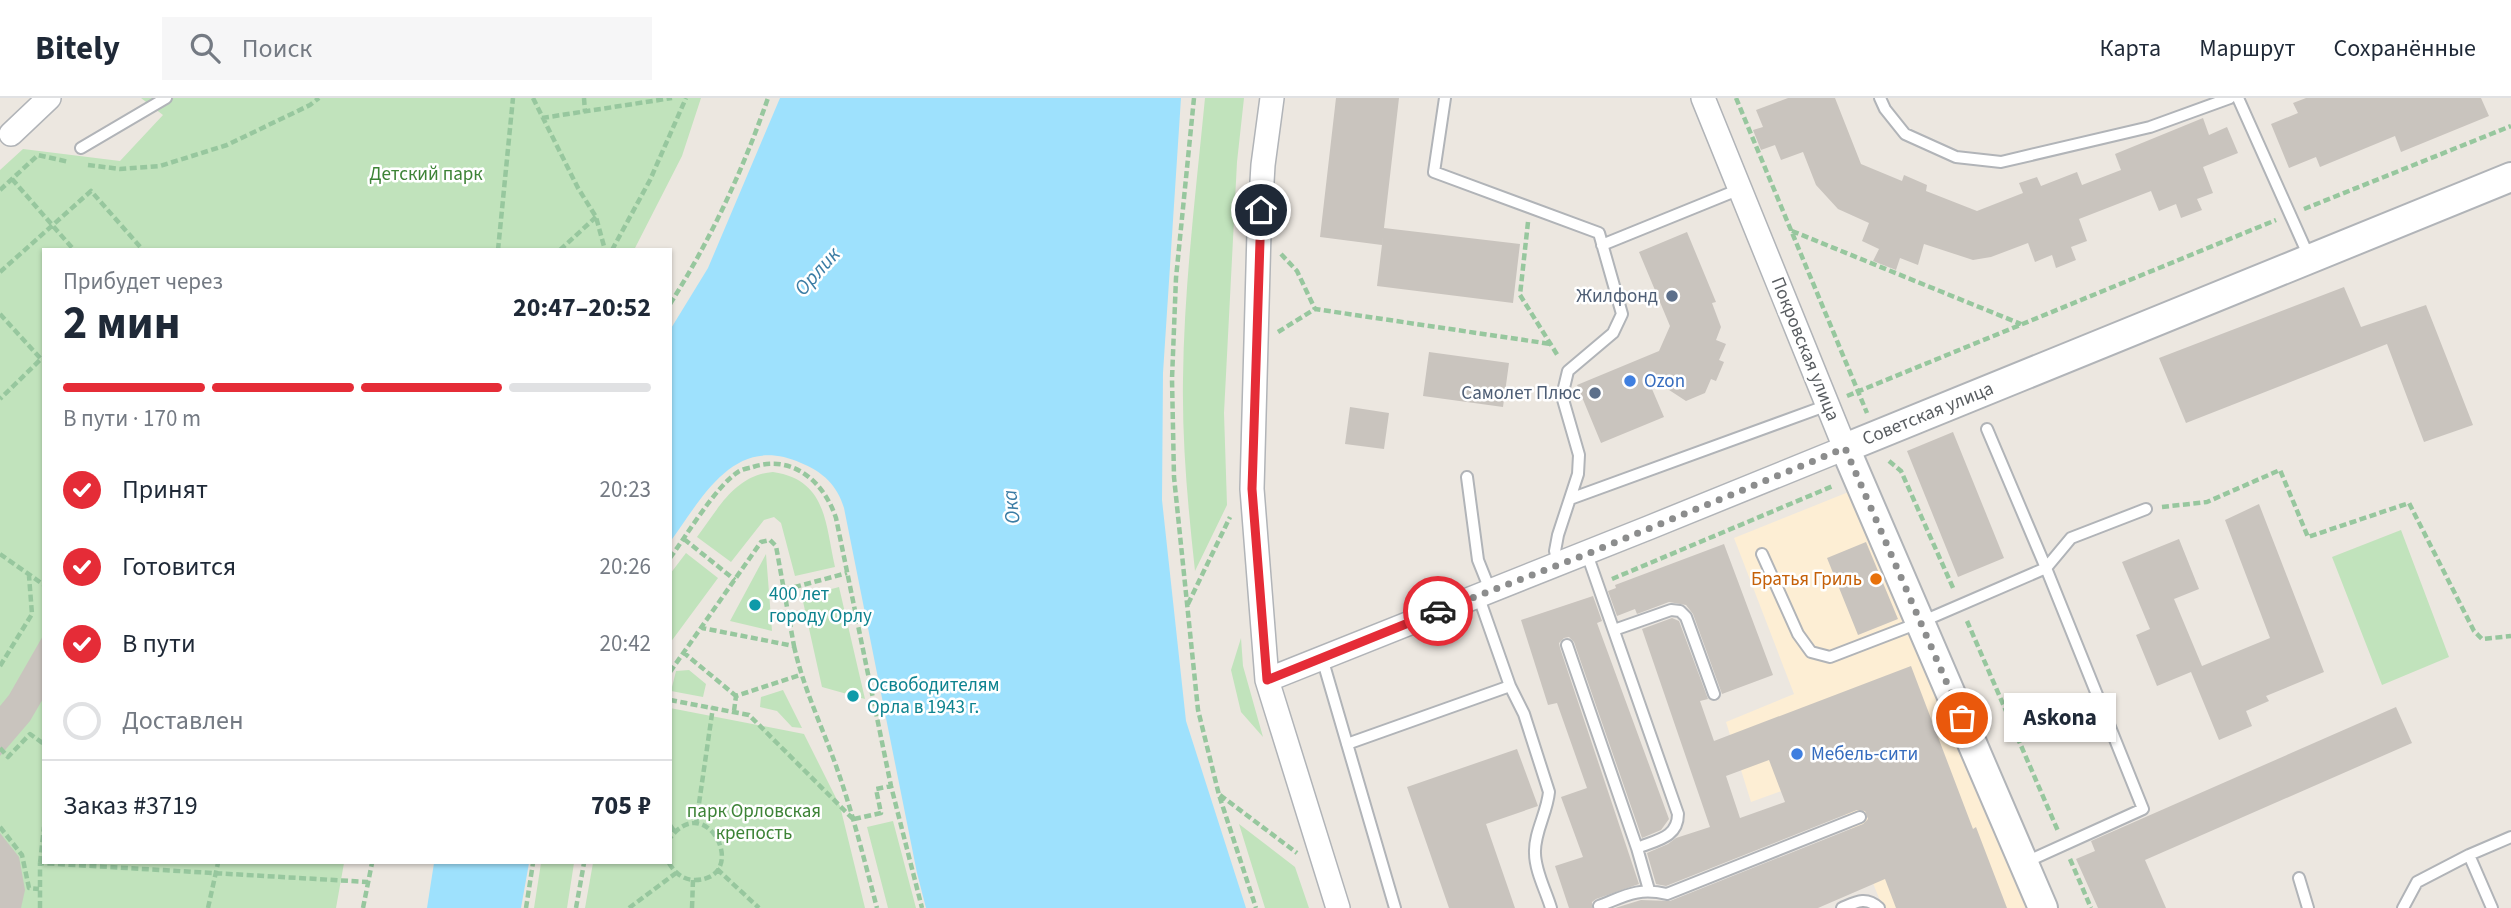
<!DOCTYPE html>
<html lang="ru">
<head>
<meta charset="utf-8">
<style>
  body { margin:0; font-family:"Source Sans 3",sans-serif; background:#f6f6f7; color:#1f2937; height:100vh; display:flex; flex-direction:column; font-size:26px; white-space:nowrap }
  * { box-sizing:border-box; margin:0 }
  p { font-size:23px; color:#747a83 }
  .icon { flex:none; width:38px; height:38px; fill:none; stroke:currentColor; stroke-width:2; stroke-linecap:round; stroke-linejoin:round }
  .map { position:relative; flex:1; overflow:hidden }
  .side { position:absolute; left:42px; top:150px; width:630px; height:616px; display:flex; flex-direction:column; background:#fff; border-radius:0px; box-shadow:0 2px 5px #0004 }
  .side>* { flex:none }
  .pin { position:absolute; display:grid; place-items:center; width:60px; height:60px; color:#fff; margin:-30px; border:4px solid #fff; border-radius:50%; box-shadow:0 2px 7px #0007 }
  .courier { position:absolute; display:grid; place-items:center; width:70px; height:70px; margin:-35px; border:5px solid #e52c37; border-radius:50%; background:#fff; color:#222; box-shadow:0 2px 9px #0007 }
  .bubble { position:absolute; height:49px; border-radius:0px; background:#fff; box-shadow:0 2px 5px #0004; font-size:23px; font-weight:700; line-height:49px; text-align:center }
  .headline em { font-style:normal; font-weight:700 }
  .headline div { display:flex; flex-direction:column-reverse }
  .headline { display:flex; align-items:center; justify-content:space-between; height:119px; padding:0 21px }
  h1 { font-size:46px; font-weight:700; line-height:52px }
  .bar { display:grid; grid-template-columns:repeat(4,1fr); gap:10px 7px; align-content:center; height:84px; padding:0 21px }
  .bar i { height:9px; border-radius:5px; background:#e0e1e3 }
  .bar .active { background:#e52c37 }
  .bar p { grid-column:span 4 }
  .line { display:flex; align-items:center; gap:18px; padding:0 21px; border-top:2px solid #e0e1e3 }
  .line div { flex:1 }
  ol { padding:0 21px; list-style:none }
  li { display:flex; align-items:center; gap:21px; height:77px }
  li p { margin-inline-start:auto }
  li .icon { padding:7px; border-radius:50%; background:#e52c37; color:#fff; stroke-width:4 }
  li:last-child { color:#747a83 }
  li i { width:38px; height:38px; border:4px solid #e0e1e3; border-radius:50% }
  header { display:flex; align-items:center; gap:42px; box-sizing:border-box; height:98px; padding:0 35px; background:#fff; border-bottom:2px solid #e0e1e3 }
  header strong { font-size:33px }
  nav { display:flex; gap:38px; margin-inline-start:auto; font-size:24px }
  .search { width:490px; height:63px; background:#f6f6f7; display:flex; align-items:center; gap:18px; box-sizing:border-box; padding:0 24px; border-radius:0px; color:#747a83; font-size:26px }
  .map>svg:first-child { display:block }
  .commercial { fill:#fdeed4 }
  .green { fill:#c1e3bc }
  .water { fill:#9ee1fd }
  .building { fill:#c9c4be; fill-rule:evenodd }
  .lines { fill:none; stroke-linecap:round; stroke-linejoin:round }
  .service-casing { stroke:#b1b4b8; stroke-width:14 }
  .minor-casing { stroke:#b1b4b8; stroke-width:26 }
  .tertiary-casing { stroke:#b1b4b8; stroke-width:32 }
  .path { stroke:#97c79e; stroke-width:4.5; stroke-dasharray:7 3.5; stroke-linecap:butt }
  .service { stroke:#fff; stroke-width:10 }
  .minor { stroke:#fff; stroke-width:23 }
  .tertiary { stroke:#fff; stroke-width:28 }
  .done { stroke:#8c8d8d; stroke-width:7; stroke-dasharray:0 12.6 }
  .route { stroke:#e52c37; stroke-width:9 }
  .service-dot { fill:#5c6f8a; stroke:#fff; stroke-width:2.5 }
  .shop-dot { fill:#3f7fe0; stroke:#fff; stroke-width:2.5 }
  .food-dot { fill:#e8710a; stroke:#fff; stroke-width:2.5 }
  .culture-dot { fill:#0f9aa8; stroke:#fff; stroke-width:2.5 }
  .labels { text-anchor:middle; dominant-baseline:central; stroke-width:5; stroke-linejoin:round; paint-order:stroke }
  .park-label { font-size:19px; fill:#3d8336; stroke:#fff }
  .service-label { font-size:19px; fill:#4e5e75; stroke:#fff; text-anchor:end }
  .street-label { font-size:19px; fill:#595d61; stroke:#fff }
  .shop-label { font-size:19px; fill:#366cbe; stroke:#fff; text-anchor:start }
  .food-label { font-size:19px; fill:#c56008; stroke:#fff; text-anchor:end }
  .culture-label { font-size:19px; fill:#0d838f; stroke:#fff; text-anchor:start }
  .water-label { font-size:21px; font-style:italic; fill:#3b7da5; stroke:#fff }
</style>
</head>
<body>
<header>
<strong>Bitely</strong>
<div class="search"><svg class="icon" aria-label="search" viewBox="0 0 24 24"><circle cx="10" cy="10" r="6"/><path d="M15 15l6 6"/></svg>Поиск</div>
<nav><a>Карта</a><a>Маршрут</a><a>Сохранённые</a></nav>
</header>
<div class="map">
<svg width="2511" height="810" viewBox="0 0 2511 810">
  <rect width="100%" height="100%" fill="#ece7e0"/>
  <path class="commercial" d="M1851,393L2027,810H1883L1829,676L1751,704L1726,624L1794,596L1734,440Z"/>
  <path class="green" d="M141,0H701L682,58L634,152H44V765H344L336,810H0V72L23,51L120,63L163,17Z
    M1205,0H1244L1237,64L1224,315L1227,407L1195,473C1188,409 1182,345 1183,281C1184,188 1196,93 1205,0Z
    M773,374C827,382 825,425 835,469L795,478L781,425L774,419L764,422L731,464L697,439C718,411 735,377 773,374Z
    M2401,432L2449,559L2382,587L2332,459Z
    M686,455L718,480L670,545V476Z
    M766,456L772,533L730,523Z
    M839,489L865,601L822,589L802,499Z
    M1241,540L1243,568L1263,639L1241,614L1231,572Z
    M689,572L706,586L703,599L671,593L676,573Z
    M783,592L802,630L792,629L777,613L760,609L761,599Z
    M670,610L804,636L840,708L865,810H585L593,765H670Z
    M893,723L916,810H888L867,729Z
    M1239,726L1295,769L1309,810H1265Z
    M541,765H574L567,810H534Z"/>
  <path class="water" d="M780,0H1181L1163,275L1162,402L1186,623L1246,810H926L917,775L844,410C837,387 823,374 801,365C734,335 703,399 670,444V232L708,170Z
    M434,765H529L521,810H427Z"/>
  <path class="building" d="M1336,0H1399L1382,147L1320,139Z
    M1788,0H1835L1861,66L1902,83L1904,77L1927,87L1926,93L1977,113L2023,95L2019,85L2037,79L2041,88L2077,74L2082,87L2121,72L2115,56L2203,20L2209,37L2227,29L2238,55L2203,69L2213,95L2197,101L2202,112L2181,120L2176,106L2159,113L2151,93L2079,121L2087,143L2071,149L2076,162L2056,170L2052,157L2035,164L2028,145L1991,159L1973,162L1924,146L1918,167L1900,160L1896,172L1873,163L1879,151L1862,143L1869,125L1838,111L1816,87L1803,54L1781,62L1775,47L1761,52L1753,32L1763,29L1756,12Z
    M2306,0H2481L2489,18L2401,54L2395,38L2320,69L2316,59L2289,70L2271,26L2298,15L2293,5Z
    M1384,130L1520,146L1513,205L1377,188Z
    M1687,134L1716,204L1712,205L1721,229L1716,242L1726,246L1719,262L1724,264L1716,283L1711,281L1705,295L1686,303L1646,277L1664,319L1601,345L1577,287L1659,253L1670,228L1639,154Z
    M2344,189L2361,229L2426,207L2473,327L2424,344L2387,246L2186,325L2159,260Z
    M1429,254L1509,265L1503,309L1423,298Z
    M1350,309L1389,315L1384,351L1345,346Z
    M1953,334L2004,460L1958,479L1907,353Z
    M2259,406L2324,574L2266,598L2269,603L2246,613L2252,628L2219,642L2191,574L2157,588L2136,537L2150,531L2122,464L2179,441L2199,491L2174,501L2202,568L2270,540L2225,422Z
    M1866,444L1898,521L1858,537L1827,460Z
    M1724,446L1773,577L1722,596L1693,516L1686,507L1669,504L1637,516L1635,511L1617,518L1608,493L1616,490L1615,487Z
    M1593,498L1602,523L1597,525L1669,721L1661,732L1642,740L1574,544L1569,539L1564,540L1559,545L1560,550L1639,786L1596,801L1592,804V810H1569L1555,768L1583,759L1561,699L1587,690L1557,605L1548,607L1521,522Z
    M1672,520L1679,523L1708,601L1700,603L1714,643L1911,568L1973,731L1976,729L2007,810H1896L1885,781L1818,810H1615L1641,802L1670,803L1863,726L1868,721L1865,713L1857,712L1666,788L1656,786L1647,755L1668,746L1676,740L1710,729L1642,531ZM1769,662L1785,704L1740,720L1726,678Z
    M44,536V599L30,623L0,658V608L9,597Z
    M2396,609L2412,645L2145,762L2166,810H2098L2076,761L2095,753L2091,743Z
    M1517,651L1538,708L1486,726L1515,810H1449L1407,689Z
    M0,735L19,759L25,792L21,810H0Z"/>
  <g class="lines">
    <g class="service-casing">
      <path id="service" d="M1445,0L1434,74L1599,135L1622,216L1613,235L1568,273L1562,298L1579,357L1578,376L1558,437L1555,453L1558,466
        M1880,0L1885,11L1905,36L1956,59L2001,64L2150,29L2230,0
        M2238,0L2310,161
        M81,50L166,0
        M1602,147L1740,91
        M1467,379L1478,462L1490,492
        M1570,401L1828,307
        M1587,456L1678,716C1678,740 1656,742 1637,750
        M1762,456L1798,536L1811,554L1830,559L1921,524L2046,470L1987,331
        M1478,497L1510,588L1524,616L1549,694C1547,715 1534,735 1535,755C1535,773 1546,793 1551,810
        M1614,532L1671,512L1680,513L1686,519L1714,596
        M1567,547L1637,750L1649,792
        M1322,560L1395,810
        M1347,646L1510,588
        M2469,757L2511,739
        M2026,764L2143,711L2046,470L2071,440L2146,411
        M2299,780L2308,810
        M1600,810L1599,808C1625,798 1638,789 1667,796L1860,719
        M1842,810C1856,804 1866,798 1879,810
        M2403,810L2417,784L2469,757L2492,810"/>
    </g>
    <g class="minor-casing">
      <path id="minor" d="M1272,0L1263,67L1259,134L1252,391L1267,582L1338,810
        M11,36L49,0
        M1267,582C1460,505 1653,429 1845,350L1703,0"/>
    </g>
    <g class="tertiary-casing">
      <path id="tertiary" d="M2043,810L1845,350L2511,79"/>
    </g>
    <path class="path" d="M533,0L578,90L596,119L605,152
      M584,0L585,14
      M1194,0L1176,180L1172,281L1174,379L1198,612L1219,697L1256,810
      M1736,0L1867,315
      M542,20L672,0
      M88,67L120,71L160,68L227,47L310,7L319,0
      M12,81L74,152
      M0,92L38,57L69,64
      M2304,111L2511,28
      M1528,124L1520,197L1558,258
      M1792,133L2021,226
      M498,152L513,0
      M560,152L596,119
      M612,152L650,82L686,0
      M1281,156L1297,173L1315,211
      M0,174L91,93L143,152
      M670,206C711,141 743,72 768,0
      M0,216L41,261L0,301
      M1278,234L1315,211L1551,246
      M1847,298L2276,122
      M1889,363L1901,373L1954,492
      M2162,409L2207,404L2280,372L2308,439L2409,405L2474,533L2482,541L2511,538
      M684,441L735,482
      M0,456L44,487
      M670,460C687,437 716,388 738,374C742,371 749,370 753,369C793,356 824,384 836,420L891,688L922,810
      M1612,481L1833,388
      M784,492L847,475
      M1188,506L1230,419
      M1967,523L2058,733
      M794,548C803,589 821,626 835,665C852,712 864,761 877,810
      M683,554L736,598
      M0,568L32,516L29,478
      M670,574L761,444L770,442L776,448L794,548L702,530
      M670,602L749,617L853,721
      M734,613L736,598L800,577
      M0,650L8,659L30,636L44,646
      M1220,697L1297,755
      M854,721L881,715L876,691L891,688
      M696,726L713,609
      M670,727L675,734
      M0,729L22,757L29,790L39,791
      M2070,761L2091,810
      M40,765L44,729
      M669,765C675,775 683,782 695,782C751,781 708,690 670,740
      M717,771L759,810
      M40,810V765L368,784
      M208,810L218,765
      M363,810L372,765
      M526,810L533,765
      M576,810L584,765
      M629,810L676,775
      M692,810L693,782"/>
    <use href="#service" class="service"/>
    <use href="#minor" class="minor"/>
    <use href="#tertiary" class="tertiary"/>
  </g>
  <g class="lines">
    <path class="done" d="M1438,513L1587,456L1845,350L1962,620"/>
    <path class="route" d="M1261,112L1252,391L1267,582L1438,513"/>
  </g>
  <g class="service-dot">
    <circle cx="1672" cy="198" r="7"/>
    <circle cx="1595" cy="295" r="7"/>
  </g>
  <g class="shop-dot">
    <circle cx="1630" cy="283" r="7"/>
    <circle cx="1797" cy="656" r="7"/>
  </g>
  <circle class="food-dot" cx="1876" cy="481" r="7"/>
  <g class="culture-dot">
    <circle cx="755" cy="507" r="7"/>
    <circle cx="853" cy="598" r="7"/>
  </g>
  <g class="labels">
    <g class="park-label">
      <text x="426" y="76">Детский парк</text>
      <text x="754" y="713">парк Орловская<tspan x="754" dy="22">крепость</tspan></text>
    </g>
    <g class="service-label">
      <text x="1658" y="198">Жилфонд</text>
      <text x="1581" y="295">Самолет Плюс</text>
    </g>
    <g class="street-label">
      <text transform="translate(1805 251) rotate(68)">Покровская улица</text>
      <text transform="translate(1928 316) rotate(-22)">Советская улица</text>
    </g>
    <g class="shop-label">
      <text x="1644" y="283">Ozon</text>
      <text x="1811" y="656">Мебель-сити</text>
    </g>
    <g class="food-label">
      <text x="1862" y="481">Братья Гриль</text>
    </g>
    <g class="culture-label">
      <text x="769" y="496">400 лет<tspan x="769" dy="22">городу Орлу</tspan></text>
      <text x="867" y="587">Освободителям<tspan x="867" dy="22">Орла в 1943 г.</tspan></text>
    </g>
    <g class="water-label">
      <text transform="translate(817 173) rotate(-48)">Орлик</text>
      <text transform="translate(1011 409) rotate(-96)">Ока</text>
    </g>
  </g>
</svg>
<div class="pin" style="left:1962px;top:620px;background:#ea580c"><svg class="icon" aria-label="bag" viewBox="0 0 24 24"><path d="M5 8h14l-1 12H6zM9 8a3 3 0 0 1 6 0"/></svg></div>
<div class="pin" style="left:1261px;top:112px;background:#1f2937"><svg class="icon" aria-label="home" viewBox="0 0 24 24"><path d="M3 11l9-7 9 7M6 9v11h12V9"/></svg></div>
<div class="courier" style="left:1438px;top:513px"><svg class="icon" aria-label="car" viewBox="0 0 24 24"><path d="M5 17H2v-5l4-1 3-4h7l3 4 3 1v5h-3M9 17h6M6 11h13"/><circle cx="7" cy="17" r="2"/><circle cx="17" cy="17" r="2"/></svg></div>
<div class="bubble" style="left:2004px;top:595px;width:112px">Askona</div>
<section class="side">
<div class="headline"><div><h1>2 мин</h1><p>Прибудет через</p></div><em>20:47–20:52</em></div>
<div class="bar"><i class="active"></i><i class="active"></i><i class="active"></i><i></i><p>В пути · 170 m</p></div>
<ol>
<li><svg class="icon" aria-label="check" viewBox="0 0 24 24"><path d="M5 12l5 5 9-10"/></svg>Принят<p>20:23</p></li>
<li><svg class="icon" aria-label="check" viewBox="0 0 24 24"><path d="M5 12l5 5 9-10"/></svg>Готовится<p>20:26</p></li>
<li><svg class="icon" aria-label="check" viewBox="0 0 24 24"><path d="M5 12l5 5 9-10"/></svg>В пути<p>20:42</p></li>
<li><i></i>Доставлен</li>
</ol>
<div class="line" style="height:91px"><div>Заказ #3719</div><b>705 ₽</b></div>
</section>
</div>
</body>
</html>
